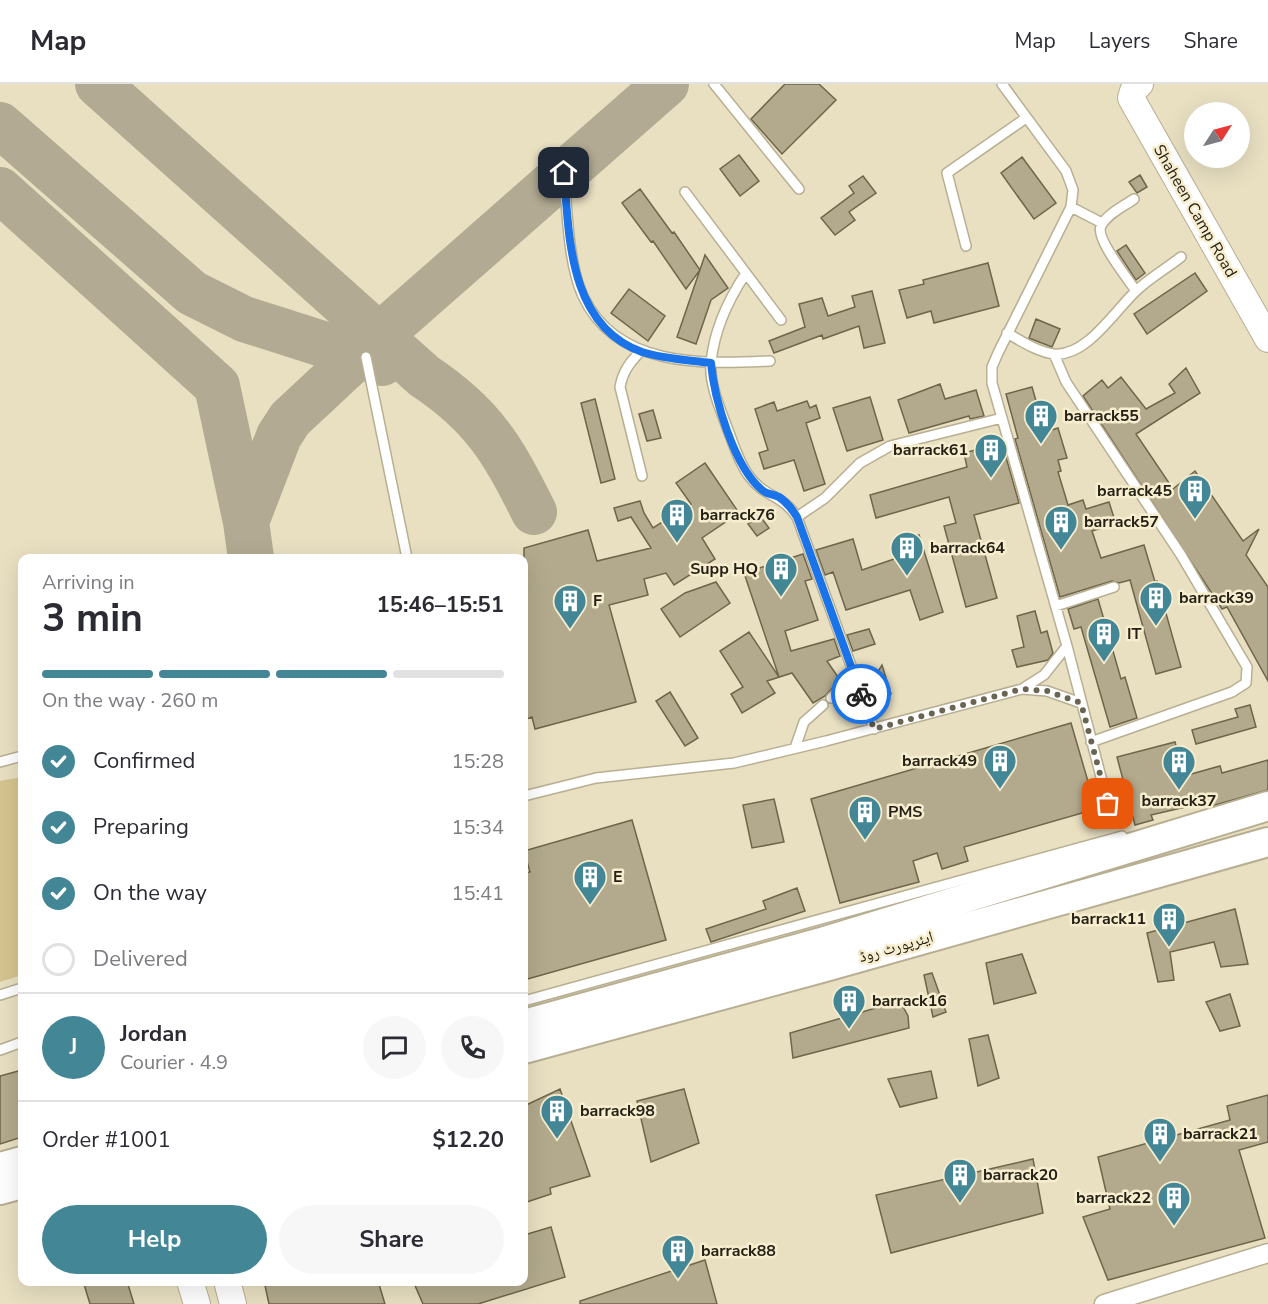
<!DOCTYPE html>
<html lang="en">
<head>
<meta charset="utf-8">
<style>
  body { margin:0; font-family:"Nunito Sans","Noto Naskh Arabic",sans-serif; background:#f7f7f7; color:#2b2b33; height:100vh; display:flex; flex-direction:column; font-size:22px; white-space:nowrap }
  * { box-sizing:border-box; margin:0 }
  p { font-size:20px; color:#7c7c81 }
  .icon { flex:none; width:33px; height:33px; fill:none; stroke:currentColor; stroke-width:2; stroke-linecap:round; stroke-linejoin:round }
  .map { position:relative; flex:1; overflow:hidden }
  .drawer { position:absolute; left:18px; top:470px; width:510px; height:732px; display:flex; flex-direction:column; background:#fff; border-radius:12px; box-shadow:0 6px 24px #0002 }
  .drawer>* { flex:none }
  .needle { width:39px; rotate:54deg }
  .fabs { position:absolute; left:1184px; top:18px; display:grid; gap:12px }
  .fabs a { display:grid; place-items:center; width:66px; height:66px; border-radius:50%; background:#fff; box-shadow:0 6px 24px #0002; font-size:30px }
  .pin { position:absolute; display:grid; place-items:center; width:51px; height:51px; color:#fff; margin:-26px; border-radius:12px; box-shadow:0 3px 9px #0006 }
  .courier { position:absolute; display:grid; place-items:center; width:60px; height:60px; margin:-30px; border:4px solid #1a73e8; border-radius:50%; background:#fff; color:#222; box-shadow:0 2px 8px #0007 }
  .summary em { font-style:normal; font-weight:700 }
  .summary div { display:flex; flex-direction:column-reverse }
  .summary { display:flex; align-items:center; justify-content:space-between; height:102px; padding:0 24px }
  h1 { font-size:39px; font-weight:700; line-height:45px }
  .bar { display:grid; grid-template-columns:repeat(4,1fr); gap:9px 6px; align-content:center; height:72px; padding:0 24px }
  .bar i { height:8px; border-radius:4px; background:#e1e1e2 }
  .bar .current { background:#438696 }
  .bar p { grid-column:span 4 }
  .line { display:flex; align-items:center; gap:15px; padding:0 24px; border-top:2px solid #e1e1e2 }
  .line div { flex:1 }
  .round { display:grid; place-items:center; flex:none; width:63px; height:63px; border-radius:32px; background:#f7f7f7 }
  ol { padding:0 24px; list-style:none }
  li { display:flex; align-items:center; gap:18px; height:66px }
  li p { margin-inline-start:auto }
  li .icon { padding:6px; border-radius:50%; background:#438696; color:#fff; stroke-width:4 }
  li:last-child { color:#7c7c81 }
  li i { width:33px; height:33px; border:3px solid #e1e1e2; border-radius:50% }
  .button { display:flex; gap:12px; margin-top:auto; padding:12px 24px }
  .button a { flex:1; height:69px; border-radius:36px; background:#438696; color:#fff; font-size:24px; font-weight:700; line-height:69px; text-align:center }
  .button a+a { background:#f7f7f7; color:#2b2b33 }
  header { display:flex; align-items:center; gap:36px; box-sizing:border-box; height:84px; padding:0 30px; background:#fff; border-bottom:2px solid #e1e1e2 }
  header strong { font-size:28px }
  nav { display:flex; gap:33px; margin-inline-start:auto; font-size:21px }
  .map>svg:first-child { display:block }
  .green { fill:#d5c48f }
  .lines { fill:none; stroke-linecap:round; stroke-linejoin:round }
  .taxiway { stroke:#b2aa92; stroke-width:46 }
  .building { fill:#b3aa8d; stroke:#6e654a; stroke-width:1.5 }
  .lane-casing { stroke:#b8af92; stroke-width:12 }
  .street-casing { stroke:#b8af92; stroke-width:21 }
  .secondary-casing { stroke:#b8af92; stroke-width:28 }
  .primary-casing { stroke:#b8af92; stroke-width:32 }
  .lane { stroke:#fff; stroke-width:9 }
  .street { stroke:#fff; stroke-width:18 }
  .secondary { stroke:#fff; stroke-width:26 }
  .primary { stroke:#fff; stroke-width:28 }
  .done { stroke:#6a6452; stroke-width:6; stroke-dasharray:0 10.8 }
  .route { stroke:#1a73e8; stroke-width:8 }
  .labels { text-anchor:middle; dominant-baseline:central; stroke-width:5; stroke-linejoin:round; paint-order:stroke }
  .street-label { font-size:16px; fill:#252116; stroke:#f7edcf }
  .poi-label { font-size:16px; font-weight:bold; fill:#252116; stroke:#f7edcf; text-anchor:start }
</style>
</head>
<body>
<header>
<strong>Map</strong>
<nav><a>Map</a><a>Layers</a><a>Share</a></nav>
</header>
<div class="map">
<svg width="1268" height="1220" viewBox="0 0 1268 1220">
  <rect width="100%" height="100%" fill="#e9e0c2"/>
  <path class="green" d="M22,693V891L0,898V697Z"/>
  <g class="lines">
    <path class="taxiway" d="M98,0L424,292C484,332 503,366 534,428
      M0,41L192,209L244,235L382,279
      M0,106L217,302L246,438
      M251,474L246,438L279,352L290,335L379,252L666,0"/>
  </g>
  <path class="building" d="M785,0H819L836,16L782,70L751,35Z
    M739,71L759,97L740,112L720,85Z
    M1022,73L1056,119L1034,135L1001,89Z
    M1140,91L1147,103L1137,109L1129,98Z
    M863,92L876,109L849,128L855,136L835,151L821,134L854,109L849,102Z
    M640,105L672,149L674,148L700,186L686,205L653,157L651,158L622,119Z
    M1126,161L1145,189L1136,196L1117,167Z
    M705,171L728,204L711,216L696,260L677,253Z
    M988,179L999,222L934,239L931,227L907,234L899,206L924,200L923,196Z
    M1195,189L1207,207L1147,250L1134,230Z
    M629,205L665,232L648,257L611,229Z
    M872,207L885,259L864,264L859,242L823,255L822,251L774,269L769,257L805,243L799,220L822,214L828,232L855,223L852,212Z
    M1036,235L1060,245L1052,263L1029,254Z
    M1186,284L1200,309L1136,350L1173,405L1195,387L1243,457L1259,445L1246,471L1268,503V597L1227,523L1222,525L1083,312L1102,296L1108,304L1121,293L1146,325L1175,309L1169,300Z
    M940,300L945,315L976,306L984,332L970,335L969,332L909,349L898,316Z
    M1032,303L1045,348L1058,344L1067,374L1058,376L1061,387L1058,388L1068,421L1083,416L1086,425L1109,418L1116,440L1092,447L1101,474L1144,461L1155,498L1157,497L1181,583L1156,590L1130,496L1119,499L1112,497L1060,513L1015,355L1018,354L1006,310Z
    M870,313L883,356L847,367L833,324Z
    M595,315L615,395L601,399L581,319Z
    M807,317L810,324L816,321L820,334L806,339L825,400L804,407L794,376L764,385L759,369L768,366L755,325L774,318L777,327Z
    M653,326L661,354L647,357L639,330Z
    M1002,359L1019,419L974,431L997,514L966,523L944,442L956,439L949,413L876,434L870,411L967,383L964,369Z
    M705,379L739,429L702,454L715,475L674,501L666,489L644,495L648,511L609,521L636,618L535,645L532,633L524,636V464L588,446L597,477L651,464L631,433L618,437L614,424L640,417L644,429L653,444L691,420L676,399Z
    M760,432L769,444L757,452L748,440Z
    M919,451L943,528L920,536L910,506L846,526L833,488L825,491L816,466L853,455L862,486L900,473L895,458Z
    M803,470L812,495L805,497L818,536L785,547L791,567L834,555L840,572L827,577L840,596L825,612L813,619L792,589L767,597L775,609L742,629L731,610L743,603L720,567L749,548L779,593L744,489Z
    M716,498L730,519L680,553L661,525L685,509Z
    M1098,515L1121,595L1125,593L1137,634L1110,643L1081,543L1074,545L1068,525Z
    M1035,527L1041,549L1047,547L1053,569L1048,576L1017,583L1012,566L1024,563L1017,532Z
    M869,545L875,560L853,567L847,551Z
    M882,581L891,610L879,618L871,599Z
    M670,608L698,654L685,662L656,617Z
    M1250,621L1256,643L1196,660L1192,646L1238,633L1235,625Z
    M1071,639L1096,725L964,763L968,777L942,785L937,769L913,777L919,798L840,819L811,715Z
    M1175,658L1184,692L1220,682L1222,689L1268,676V706L1208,723L1207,718L1151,731L1153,736L1135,741L1117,673Z
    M774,715L784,758L752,764L743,721Z
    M632,736L666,856L524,896V789L530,788L524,767Z
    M797,804L805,827L711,858L706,845L766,825L763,817Z
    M1235,825L1248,880L1221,883L1214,858L1170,868L1174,896L1158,898L1147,849Z
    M1022,870L1036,909L994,920L986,879Z
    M932,889L946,928L933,933L924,891Z
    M1230,910L1240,942L1220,947L1206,918Z
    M900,917L908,932L909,944L793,974L790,949Z
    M988,951L999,994L978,1002L969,955Z
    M22,986V1053L0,1060V992Z
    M931,987L937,1014L900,1023L888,995Z
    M560,1005L590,1092L550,1104L551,1110L524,1119V1022Z
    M684,1005L699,1059L651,1078L637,1017Z
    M1268,1011V1058L1239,1066L1265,1154L1108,1196L1083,1133L1110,1125L1098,1073L1230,1036L1227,1022Z
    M1033,1075L1043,1129L891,1169L876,1111Z
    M551,1143L565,1193L478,1220H423L413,1197H524V1151Z
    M705,1176L717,1220H580V1217Z
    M83,1197H127L134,1220H90Z
    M264,1197H378L385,1220H269Z"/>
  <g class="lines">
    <g class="lane-casing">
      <path id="lane" d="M714,0L799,105
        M1002,0L1066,87L1073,106L1071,123L998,269L992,283V299L1067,562L1108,720
        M564,89C567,124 568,180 583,212C616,284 703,280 770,277
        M685,108L781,236
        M1134,115C1124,122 1107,130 1101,142C1095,154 1128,195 1136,207
        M1071,123L1102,139
        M966,162L947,89L1026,34
        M746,189C728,216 714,246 711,279C709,300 721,327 728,346C734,361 739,379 749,392C764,413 783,411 797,433L874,645
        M1007,249C1021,257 1038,268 1054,270C1087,273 1115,226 1137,206C1150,194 1167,184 1181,173
        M641,267C630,278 623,287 620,303L642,392
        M1054,270L1066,298L1181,471L1247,583L1246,599L1232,608L1091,658
        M366,273L407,474
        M797,433L825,414L860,379L890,362L1002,334
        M1056,522L1114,503
        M1022,605L1047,607L1081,619
        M831,614L854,592
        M795,664L804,638L823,621
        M0,678L22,672
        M524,712L596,694L734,679L826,657L1022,605L1044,591L1067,562
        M0,911L22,904
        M524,917L1122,752
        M0,966L22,958"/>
    </g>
    <g class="street-casing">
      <path id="street" d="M1104,1220L1268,1169"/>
    </g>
    <g class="secondary-casing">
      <path id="secondary" d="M1140,0L1133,7L1131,14L1268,255
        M190,1197L197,1220
        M227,1197L233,1220"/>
    </g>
    <g class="primary-casing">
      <path id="primary" d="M524,940L825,857L1268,722
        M524,965L829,882L1268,758
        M0,1083L22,1077
        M0,1106L22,1100"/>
    </g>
    <use href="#lane" class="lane"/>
    <use href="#street" class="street"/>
    <use href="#secondary" class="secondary"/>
    <use href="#primary" class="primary"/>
  </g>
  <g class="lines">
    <path class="done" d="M861,610L874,645L1022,605L1047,607L1081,619L1108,720"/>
    <path class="route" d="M564,89C569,153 569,242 642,268C664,275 688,276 711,279C714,314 734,383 762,406C766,410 773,410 779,413C787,418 792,425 797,433L861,610"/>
  </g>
  <defs>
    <g id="building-pin" transform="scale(1.725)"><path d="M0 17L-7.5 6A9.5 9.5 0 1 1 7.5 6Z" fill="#438696" stroke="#f7edcf"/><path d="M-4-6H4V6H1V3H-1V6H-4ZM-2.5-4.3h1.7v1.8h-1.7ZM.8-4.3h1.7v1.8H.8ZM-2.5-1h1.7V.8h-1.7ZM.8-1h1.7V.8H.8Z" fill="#fff"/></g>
  </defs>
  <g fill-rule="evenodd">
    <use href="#building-pin" x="1041" y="332"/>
    <use href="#building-pin" x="991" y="366"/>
    <use href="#building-pin" x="1195" y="407"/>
    <use href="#building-pin" x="677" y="431"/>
    <use href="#building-pin" x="1061" y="438"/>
    <use href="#building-pin" x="907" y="464"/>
    <use href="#building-pin" x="781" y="485"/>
    <use href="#building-pin" x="1156" y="514"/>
    <use href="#building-pin" x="570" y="517"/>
    <use href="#building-pin" x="1104" y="550"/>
    <use href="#building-pin" x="1000" y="677"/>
    <use href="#building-pin" x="1179" y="678"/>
    <use href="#building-pin" x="865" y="728"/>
    <use href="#building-pin" x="590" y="793"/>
    <use href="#building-pin" x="1169" y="835"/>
    <use href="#building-pin" x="849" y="917"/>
    <use href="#building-pin" x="557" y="1027"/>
    <use href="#building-pin" x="1160" y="1050"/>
    <use href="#building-pin" x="960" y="1091"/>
    <use href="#building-pin" x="1174" y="1114"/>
    <use href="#building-pin" x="678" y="1167"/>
  </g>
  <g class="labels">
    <g class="street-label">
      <text transform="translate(1195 127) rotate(60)">Shaheen Camp Road</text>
      <text transform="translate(896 863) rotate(-16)">ایئرپورٹ روڈ</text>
    </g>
    <g class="poi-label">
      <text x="1064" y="332">barrack55</text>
      <text x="968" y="366" text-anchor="end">barrack61</text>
      <text x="1172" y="407" text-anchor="end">barrack45</text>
      <text x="700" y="431">barrack76</text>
      <text x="1084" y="438">barrack57</text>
      <text x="930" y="464">barrack64</text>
      <text x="758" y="485" text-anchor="end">Supp HQ</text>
      <text x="1179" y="514">barrack39</text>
      <text x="593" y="517">F</text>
      <text x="1127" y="550">IT</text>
      <text x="977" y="677" text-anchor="end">barrack49</text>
      <text x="1179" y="717" text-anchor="middle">barrack37</text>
      <text x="888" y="728">PMS</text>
      <text x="613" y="793">E</text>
      <text x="1146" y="835" text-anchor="end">barrack11</text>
      <text x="872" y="917">barrack16</text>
      <text x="580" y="1027">barrack98</text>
      <text x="1183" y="1050">barrack21</text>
      <text x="983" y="1091">barrack20</text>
      <text x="1151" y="1114" text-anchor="end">barrack22</text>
      <text x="701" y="1167">barrack88</text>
    </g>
  </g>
</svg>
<div class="fabs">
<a><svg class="needle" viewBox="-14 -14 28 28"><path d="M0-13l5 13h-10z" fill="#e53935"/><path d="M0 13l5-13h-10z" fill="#7c7c81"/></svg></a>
</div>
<div class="pin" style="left:1108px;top:720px;background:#ea580c"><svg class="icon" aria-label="bag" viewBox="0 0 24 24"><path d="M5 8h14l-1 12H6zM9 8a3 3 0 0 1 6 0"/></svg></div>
<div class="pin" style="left:564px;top:89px;background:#1f2937"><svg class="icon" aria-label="home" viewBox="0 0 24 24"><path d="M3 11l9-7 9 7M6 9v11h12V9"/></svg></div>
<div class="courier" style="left:861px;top:610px"><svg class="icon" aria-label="bike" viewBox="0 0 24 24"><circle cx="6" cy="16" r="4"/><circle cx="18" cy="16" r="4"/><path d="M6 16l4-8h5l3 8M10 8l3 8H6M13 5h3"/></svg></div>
<section class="drawer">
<div class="summary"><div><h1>3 min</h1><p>Arriving in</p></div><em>15:46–15:51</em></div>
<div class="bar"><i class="current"></i><i class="current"></i><i class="current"></i><i></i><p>On the way · 260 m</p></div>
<ol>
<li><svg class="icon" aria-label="check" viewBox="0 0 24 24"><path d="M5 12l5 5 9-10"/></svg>Confirmed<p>15:28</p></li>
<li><svg class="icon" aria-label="check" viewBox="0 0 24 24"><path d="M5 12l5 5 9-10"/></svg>Preparing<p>15:34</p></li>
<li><svg class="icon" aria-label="check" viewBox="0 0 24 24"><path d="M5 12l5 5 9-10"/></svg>On the way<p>15:41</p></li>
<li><i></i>Delivered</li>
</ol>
<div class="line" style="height:108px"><b class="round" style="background:#438696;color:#fff">J</b><div><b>Jordan</b><p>Courier · 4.9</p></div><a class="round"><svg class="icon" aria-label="chat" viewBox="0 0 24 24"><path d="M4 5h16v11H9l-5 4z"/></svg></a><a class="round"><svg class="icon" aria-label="phone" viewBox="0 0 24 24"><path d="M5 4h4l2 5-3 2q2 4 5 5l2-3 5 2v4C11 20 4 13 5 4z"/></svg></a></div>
<div class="line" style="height:78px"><div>Order #1001</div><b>$12.20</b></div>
<div class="button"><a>Help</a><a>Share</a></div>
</section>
</div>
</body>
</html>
